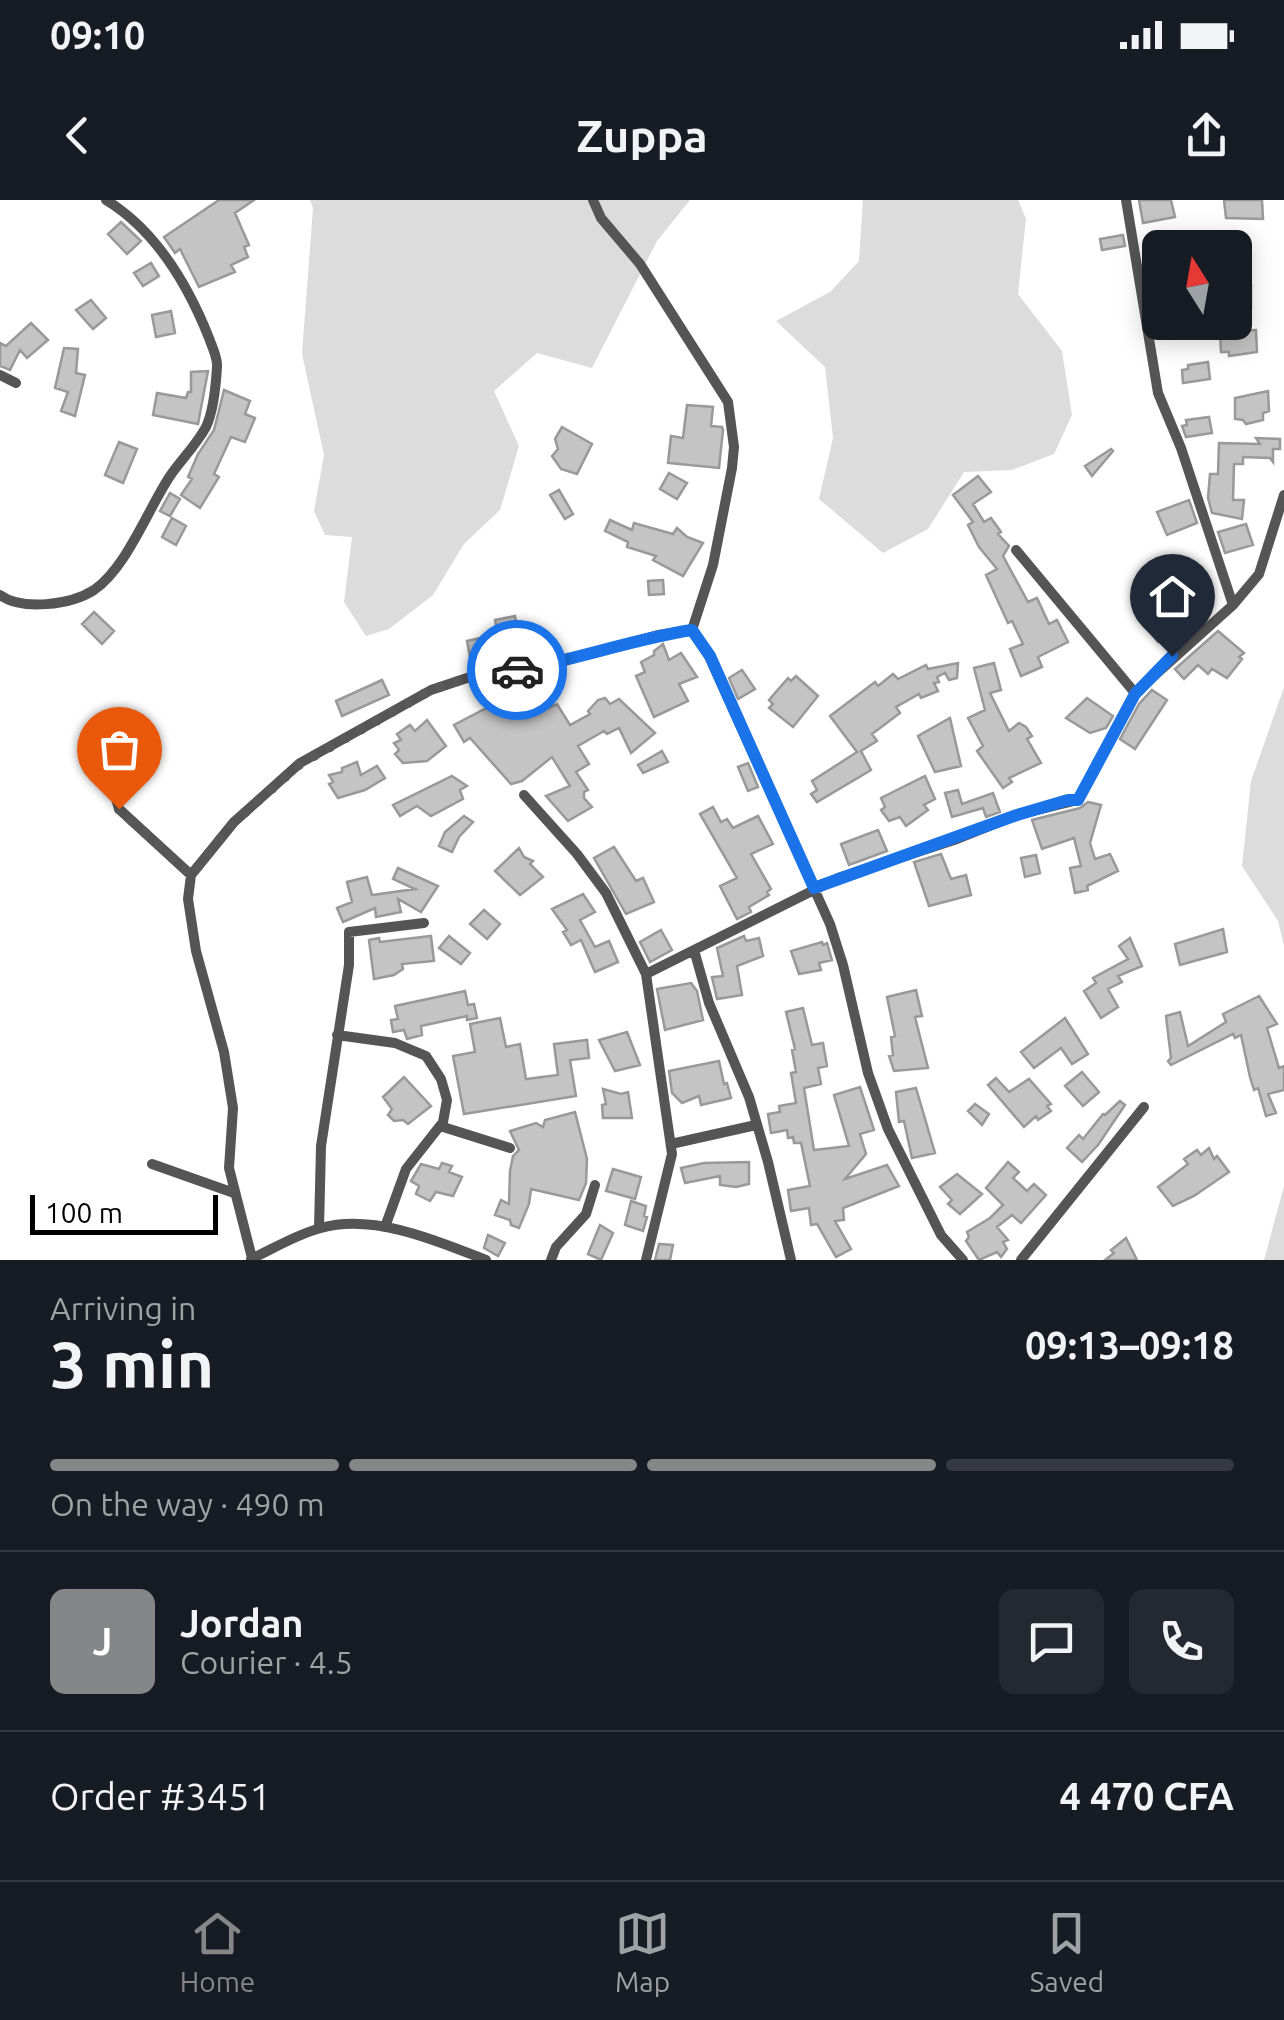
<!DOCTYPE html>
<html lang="en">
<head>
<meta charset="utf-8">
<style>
  body { margin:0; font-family:Ubuntu,sans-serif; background:#242831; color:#f1f3f6; height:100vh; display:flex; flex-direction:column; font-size:38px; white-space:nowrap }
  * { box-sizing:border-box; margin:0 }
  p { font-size:32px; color:#9ea1a6 }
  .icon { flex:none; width:55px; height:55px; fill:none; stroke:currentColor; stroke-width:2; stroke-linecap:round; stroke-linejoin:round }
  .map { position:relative; height:1060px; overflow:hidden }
  .panel { display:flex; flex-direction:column; background:#171b24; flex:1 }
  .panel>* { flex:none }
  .needle { width:65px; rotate:349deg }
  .buttons { position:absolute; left:1142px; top:30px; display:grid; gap:20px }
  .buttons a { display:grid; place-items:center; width:110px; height:110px; border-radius:15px; background:#171b24; box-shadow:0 5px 25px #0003; font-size:50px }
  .scale { position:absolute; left:30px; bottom:25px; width:188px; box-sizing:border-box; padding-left:10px; border:5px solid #000; border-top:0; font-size:28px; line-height:35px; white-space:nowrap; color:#000; -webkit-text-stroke:8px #fff; paint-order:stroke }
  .pin { position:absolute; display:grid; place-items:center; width:85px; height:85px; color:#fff; margin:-102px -42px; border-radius:50% 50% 50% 0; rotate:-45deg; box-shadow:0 0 10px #0007 }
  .pin .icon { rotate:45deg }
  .courier { position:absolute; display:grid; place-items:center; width:100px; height:100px; margin:-50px; border:8px solid #1a73e8; border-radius:50%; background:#fff; color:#222; box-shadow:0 2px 12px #0007 }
  .head em { font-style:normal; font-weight:700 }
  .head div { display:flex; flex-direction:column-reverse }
  .head { display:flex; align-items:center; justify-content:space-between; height:170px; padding:0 50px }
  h1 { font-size:65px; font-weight:700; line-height:75px }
  .bar { display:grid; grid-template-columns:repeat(4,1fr); gap:15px 10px; align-content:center; height:120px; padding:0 50px }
  .bar i { height:12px; border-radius:8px; background:#363941 }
  .bar .selected { background:#858687 }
  .bar p { grid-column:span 4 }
  .line { display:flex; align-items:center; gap:25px; padding:0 50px; border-top:2px solid #363941 }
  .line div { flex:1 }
  .round { display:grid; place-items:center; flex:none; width:105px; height:105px; border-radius:15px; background:#242831 }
  .status { display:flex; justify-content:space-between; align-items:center; height:70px; padding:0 50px; background:#171b24; direction:ltr }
  .status svg { height:28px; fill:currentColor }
  header { display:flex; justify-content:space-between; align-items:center; height:130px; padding:0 50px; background:#171b24; font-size:45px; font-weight:700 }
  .dock { display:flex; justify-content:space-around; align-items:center; height:140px; border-top:2px solid #363941; background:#171b24; font-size:28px; color:#9ea1a6 }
  .dock a { display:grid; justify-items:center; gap:5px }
  .dock .selected { color:#858687 }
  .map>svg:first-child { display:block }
  .green { fill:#dcdcdc }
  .building { fill:#c4c4c4; stroke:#999; stroke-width:2.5 }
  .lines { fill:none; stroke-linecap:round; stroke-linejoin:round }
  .street { stroke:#555; stroke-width:10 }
  .done { stroke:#595959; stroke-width:10; stroke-dasharray:0 18 }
  .route { stroke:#1a73e8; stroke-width:12 }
</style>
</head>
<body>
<div class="status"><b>09:10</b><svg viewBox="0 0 49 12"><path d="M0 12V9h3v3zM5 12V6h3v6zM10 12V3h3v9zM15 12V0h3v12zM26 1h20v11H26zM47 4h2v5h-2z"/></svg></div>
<header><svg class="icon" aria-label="back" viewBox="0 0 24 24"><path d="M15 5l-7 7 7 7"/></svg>Zuppa<svg class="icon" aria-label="share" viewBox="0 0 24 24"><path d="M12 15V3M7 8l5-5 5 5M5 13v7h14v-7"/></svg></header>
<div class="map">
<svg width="1284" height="1060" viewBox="0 0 1284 1060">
  <rect width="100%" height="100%" fill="#fff"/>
  <path class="green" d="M310,0H690L657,41L592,168L537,153L494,191L519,246L500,310L464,344L433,395L389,429L366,436L344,402L352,337L325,335L314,311L324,255L302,154L313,8Z
    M863,0H1018L1026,19L1018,94L1062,151L1072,215L1054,254L1012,270L964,272L928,329L883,353L819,299L833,238L825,167L776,121L830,92L859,61Z
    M1284,487V746L1278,721L1242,666L1251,581Z
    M1284,985V1060H1264L1284,986Z"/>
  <path class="building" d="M219,0H254L235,13L249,45L244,47L248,57L231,65L235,72L199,87L180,49L175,53L164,37Z
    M1139,0H1171L1175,17L1143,23Z
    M1224,0H1262L1263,19L1226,18Z
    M121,22L141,41L127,54L108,34Z
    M1123,35L1125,46L1102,50L1100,39Z
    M151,63L159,76L143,86L134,73Z
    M1235,85H1251V108H1235Z
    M91,100L106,118L93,129L76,110Z
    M171,111L175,133L156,137L152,115Z
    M31,123L48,140L27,158L20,150L10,170L0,166V143L6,146Z
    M1256,130L1257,152L1229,156V152H1221L1220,132Z
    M64,148L78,149L76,173L85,175L75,216L61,211L68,192L55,188Z
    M1208,162L1210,179L1183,183L1182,170L1188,169V165Z
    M208,171L198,224L153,215L157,193L186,198L188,192H191V172Z
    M224,190L250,201L245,214L255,218L245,242L231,237L214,274L219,277L200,308L181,295L192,279L188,277L198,254L214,230Z
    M1268,191L1269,211L1263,213V220L1246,224L1243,220L1235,219V198Z
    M687,205L713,207L711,226L722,227L723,230L719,268L668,263L671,236L683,238Z
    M1209,217L1212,233L1186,237L1182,226L1187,225L1186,220Z
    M562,227L592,244L577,274L561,269L552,256L558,249L555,239Z
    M1256,238L1280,239V249H1273V262L1270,258L1243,257V264H1234L1233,300H1244L1242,319L1212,313L1208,298L1210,274H1218L1219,243L1260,244Z
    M119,242L137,249L123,283L105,275Z
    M1111,249L1113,251L1092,276L1085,266Z
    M669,273L687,283L677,299L660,289Z
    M978,276L991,292L973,304L984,322L991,318L1001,332L998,334L1009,346L1003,356L1028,402L1037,398L1049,424L1057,420L1068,442L1038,457L1042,467L1021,476L1010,449L1023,444L1012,421L1008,423L986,375L997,369L979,347L968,325L973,322L953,295Z
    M559,290L573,314L565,319L550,295Z
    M170,293L180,299L170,316L160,311Z
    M1189,300L1197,323L1167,335L1157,312Z
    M172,318L186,326L176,345L162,337Z
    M610,320L632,330L634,323L673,334L677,328L687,337L703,343L683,376L653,360L656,356L627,347L628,342L605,331Z
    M1246,324L1253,345L1225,353L1218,332Z
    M1192,374L1203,388L1190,398L1196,404L1192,408L1201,422L1184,437L1177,426L1158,442L1144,425L1163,408L1161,406L1171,398L1167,394Z
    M663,380L664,394L649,395L648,381Z
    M94,412L114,431L102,444L82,424Z
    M515,416L521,447L470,457L467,441L498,434L495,420Z
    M1218,431L1244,453L1239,457L1242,459L1227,478L1212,469L1208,474L1198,465L1184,479L1175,469Z
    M663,444L669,460L681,453L697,477L679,484L688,501L654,517L636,476L645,472L641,462L654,455V451Z
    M958,463L957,478L949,480L945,473L937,477L939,482L934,483L938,491L921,498L919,494L896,507L900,513L872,534L877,541L861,551L871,570L817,602L811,594L817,590L812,581L857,552L830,516L875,482L878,486L893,474L898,479L926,465L928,469Z
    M994,463L1001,490L990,493L1009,531L1019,523L1026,527L1032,536L1027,539L1041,563L1009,578L1012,582L1003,588L977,551L983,546L968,518L985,510L974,468Z
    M742,470L755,489L738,499L729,478Z
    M796,476L818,496L793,527L769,508L773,504L769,500L788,478L791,481Z
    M382,480L389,495L342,516L336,501Z
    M511,490L526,518L557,504L570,525L590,514L588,511L598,500L605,498L610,504L619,499L655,533L631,553L619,528L607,534L604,531L578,546L589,564L576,572L588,590L584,592V598L592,607L568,621L546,596L570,586L552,557L522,581L511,584L470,538L464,542L454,525L492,505L490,501Z
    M1152,490L1167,500L1135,549L1120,539L1139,504Z
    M1087,498L1113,516L1106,528L1090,533L1066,518Z
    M950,518L961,566L935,572L918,536Z
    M427,520L446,546L427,561L403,563L395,554L399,550L394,543L401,540L397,534L410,525L415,531Z
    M662,551L668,562L643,573L638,565Z
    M357,562L361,575L377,566L385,578L365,590L338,598L329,584L333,582L329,575L342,572V568Z
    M748,563L758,587L748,591L738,567Z
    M452,576L467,586L460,590L463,599L431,616L417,606L400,616L393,605Z
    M925,576L935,599L924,605L928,610L906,626L900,617L889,621L881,610L885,607L881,598Z
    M958,590L962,604L993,593L1000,612L986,617L983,608L952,617L945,593Z
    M1088,602L1101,605L1090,643L1095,659L1110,654L1118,671L1087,686L1088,690L1075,693L1070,668L1081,666L1074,638L1042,649L1032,620L1080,608Z
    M713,607L721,622L727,619L733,628L758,616L773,644L751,654L771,689L767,692L769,695L749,707L751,712L737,719L720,686L737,678L700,614Z
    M464,616L473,622L459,637L452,652L439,646L445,632Z
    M878,630L887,651L849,665L841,644Z
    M614,647L636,681L643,678L654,702L626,714L594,658Z
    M519,648L524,657L533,661L530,664L543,677L520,695L495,671Z
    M941,654L951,679L966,675L971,695L929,706L914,662Z
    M1036,655L1040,673L1025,677L1021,658Z
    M398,668L438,686L421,712L398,699L401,712L376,717L375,708L343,722L337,708L352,702L347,682L367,677L372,695L415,689L393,679Z
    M583,694L595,712L580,720L595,747L609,741L618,762L595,772L581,740L571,745L563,732L567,730L552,709Z
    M484,710L500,724L487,739L470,724Z
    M1223,729L1227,752L1180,765L1175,744Z
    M661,730L672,750L650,762L640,742Z
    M431,736L434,761L402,764L403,769L394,775L374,779L369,740L379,738L380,742Z
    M449,736L470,753L461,764L439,748Z
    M744,736L746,741L759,738L763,756L737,766L742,795L717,799L712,777L723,776L717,748Z
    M1130,738L1142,766L1118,776L1122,782L1108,789L1118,807L1101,818L1084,791L1096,783L1093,778L1128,759L1119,746Z
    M822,742L823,745L827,743L832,760L819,763L821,770L799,774L791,751Z
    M691,783L697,791L703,820L665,830L657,789Z
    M916,790L922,816L915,817L928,868L894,871L889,856L893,855L891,837L895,836L887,797Z
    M465,791L468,805L474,804L477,818L467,820V816L421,826L422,835L407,839L404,830L393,832L391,820L398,819L395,806Z
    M1259,796L1277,824L1267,828L1279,868L1284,866V890L1268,894L1276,913L1266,916L1258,888L1254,890L1250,877L1241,835L1235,838L1233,834L1171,865L1168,861L1171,858L1166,816L1180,812L1188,846L1226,822L1223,814Z
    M803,808L812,845L823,843L827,866L818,868L821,884L804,888L814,950L849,946L834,895L860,887L874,930L860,934L866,954L845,979L887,965L899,986L843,1008L844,1020L835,1021L851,1049L836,1057L817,1024L811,1025L809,1008L791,1011L788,990L810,986L801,943H794L793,937L788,938L787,930L771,933L768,914L780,912L779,906L796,903L791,873L796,872L792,850L795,849L786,812Z
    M500,818L506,847L520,844L526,879L558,875L554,844L587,840L589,858L570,860L576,896L464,914L453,856L475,852L470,824Z
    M1065,818L1088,854L1072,864L1061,848L1034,868L1021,852Z
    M627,832L640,865L615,871L599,840Z
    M719,861L724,884L727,883L731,898L701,905L699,896L682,903L672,893L669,871Z
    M1082,872L1099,892L1083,906L1065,886Z
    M404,877L431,906L408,924L403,920L394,921L388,915L392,909L383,897Z
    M996,878L1009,892L1029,879L1051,904L1047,906L1051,911L1038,920L1036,916L1024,927L988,885Z
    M916,888L935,953L912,958L904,921L899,922L896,892Z
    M603,889L621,894L628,892L632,918H603L602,905L606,904Z
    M1120,901L1125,905L1098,945L1082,962L1067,948L1079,935L1083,939L1103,914L1105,915Z
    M975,904L989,914L982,925L968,911Z
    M575,912L587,959L586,983L579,1000L531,989L529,1004L519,1028L511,1025L510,1020L495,1015L501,1000L509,1004L510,971L513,956L519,950L510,931L536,923L543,927L545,920Z
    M1209,948L1214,959L1217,956L1229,972L1194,996L1173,1006L1158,987L1188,964L1184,959L1197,950L1201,955Z
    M749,962V984L736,987L720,985V976L685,983L681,968L704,963Z
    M1008,962L1019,972L1013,978L1027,991L1034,984L1046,995L1021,1023L1012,1015L997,1027L1008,1040L1003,1042L1007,1049L1001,1057L997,1052L979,1060L966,1041L969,1037L967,1032L990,1018L1003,1005L986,988Z
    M442,963L452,966L449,972L462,977L453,996L436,992L430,1001L416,994L419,986L411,981L421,964L439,969Z
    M613,969L641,977L635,999L606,991Z
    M957,974L982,994L960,1014L948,1004L952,1000L940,987Z
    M631,1001L646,1006L644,1016L647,1017L643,1031L625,1025Z
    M600,1025L613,1033L601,1060L588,1054Z
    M488,1035L505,1043L498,1056L484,1048Z
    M1126,1038L1137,1060H1105L1114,1053L1111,1050Z
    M659,1044L673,1045L670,1060H655Z"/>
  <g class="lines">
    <path class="street" d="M593,0L601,18L640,64L728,202L734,247L732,268L713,365L692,430
      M1126,0L1158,193L1181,248L1233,405
      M0,175L16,183
      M1016,350L1135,493
      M0,395C22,411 71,405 94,390C127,367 148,309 170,276C181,260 197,244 206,227C213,212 216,184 217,167C218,158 212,147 209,138C188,85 155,30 106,0
      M140,539C126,562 109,582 119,609L191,675
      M524,595L577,654L606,693L646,774L672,954L646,1060
      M694,750L709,803L749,897L768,962L791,1060
      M646,774L838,678L954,640L1017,615L1078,600L1135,493L1233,405L1259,374L1284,295
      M337,835L395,843L426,856L441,879L447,900L443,922L406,969L385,1027
      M440,926L510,948
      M671,944L756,925
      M152,964L234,993
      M319,1028L321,946L349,765V732L424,723
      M252,1058L229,968L233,908L224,852L196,751L188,699L191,675L234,622L300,563L431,490L470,477L549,465L658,435L692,430L709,456L830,724L843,765L868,873L888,929L941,1035L963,1060
      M251,1059C273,1049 297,1034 321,1028C373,1013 438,1041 486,1060
      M551,1060L556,1047L586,1014L595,985
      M1021,1060L1144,907"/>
  </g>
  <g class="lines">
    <path class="done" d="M119,609L191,675L234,622L300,564L431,490L470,477L517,470"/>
    <path class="route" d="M517,470C576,460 633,439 692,430L710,456L814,688L1017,615L1068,600H1078L1135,494L1172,456"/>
  </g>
</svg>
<div class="buttons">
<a><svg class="needle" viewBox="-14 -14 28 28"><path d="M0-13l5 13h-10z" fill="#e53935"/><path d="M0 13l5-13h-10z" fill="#9ea1a6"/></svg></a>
</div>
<div class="scale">100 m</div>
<div class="pin" style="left:119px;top:609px;background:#ea580c"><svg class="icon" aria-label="bag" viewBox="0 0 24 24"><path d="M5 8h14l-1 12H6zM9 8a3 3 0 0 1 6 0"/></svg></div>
<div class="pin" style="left:1172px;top:456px;background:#1f2937"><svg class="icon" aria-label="home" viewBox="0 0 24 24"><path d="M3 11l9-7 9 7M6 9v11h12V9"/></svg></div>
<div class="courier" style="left:517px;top:470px"><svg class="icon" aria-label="car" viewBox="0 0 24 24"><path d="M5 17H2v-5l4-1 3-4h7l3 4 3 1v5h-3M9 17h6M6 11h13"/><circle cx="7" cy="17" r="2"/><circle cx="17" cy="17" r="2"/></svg></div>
</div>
<section class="panel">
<div class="head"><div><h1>3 min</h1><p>Arriving in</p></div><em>09:13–09:18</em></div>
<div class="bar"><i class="selected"></i><i class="selected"></i><i class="selected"></i><i></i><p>On the way · 490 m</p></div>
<div class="line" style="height:180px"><b class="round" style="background:#858687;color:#fff">J</b><div><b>Jordan</b><p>Courier · 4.5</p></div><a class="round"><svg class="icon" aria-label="chat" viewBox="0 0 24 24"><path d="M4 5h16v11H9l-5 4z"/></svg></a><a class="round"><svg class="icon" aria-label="phone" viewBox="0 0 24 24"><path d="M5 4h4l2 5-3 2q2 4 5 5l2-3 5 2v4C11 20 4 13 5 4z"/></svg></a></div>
<div class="line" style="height:130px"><div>Order #3451</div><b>4 470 CFA</b></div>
</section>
<nav class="dock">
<a class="selected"><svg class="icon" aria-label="home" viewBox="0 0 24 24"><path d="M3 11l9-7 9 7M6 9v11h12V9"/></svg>Home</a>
<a><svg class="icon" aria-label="map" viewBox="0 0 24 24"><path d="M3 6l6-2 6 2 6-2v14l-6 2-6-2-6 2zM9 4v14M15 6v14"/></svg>Map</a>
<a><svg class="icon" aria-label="saved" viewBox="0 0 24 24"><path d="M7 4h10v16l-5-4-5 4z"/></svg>Saved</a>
</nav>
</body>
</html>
